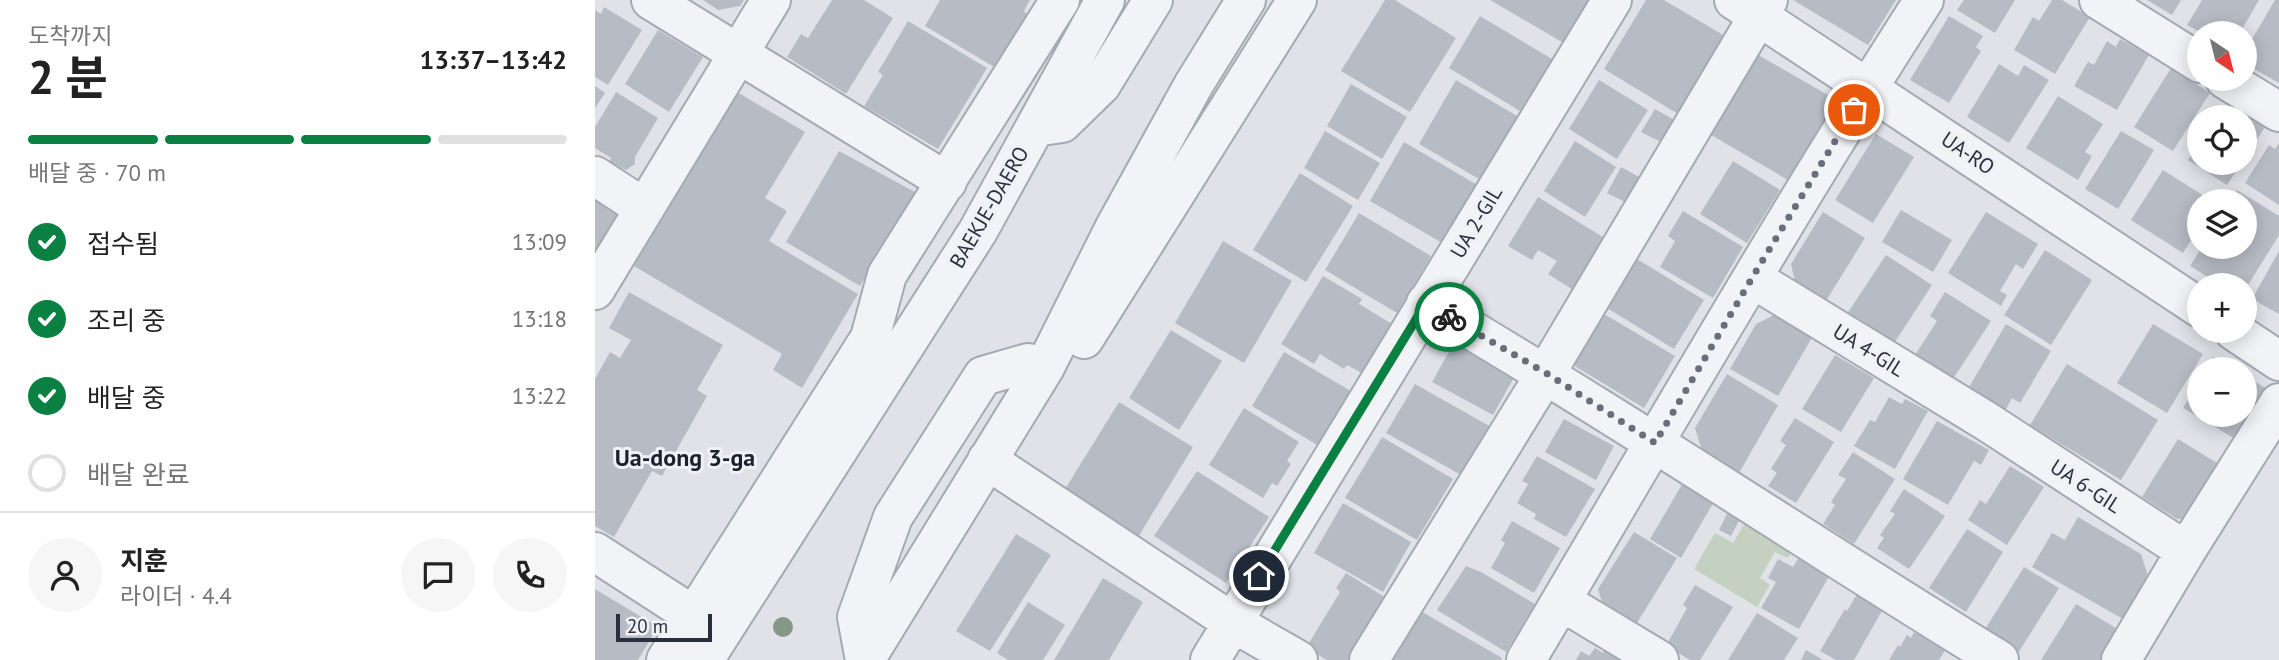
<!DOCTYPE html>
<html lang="ko">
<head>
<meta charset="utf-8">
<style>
  body { margin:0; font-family:"PT Sans","Noto Sans KR",sans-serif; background:#f6f6f6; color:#222; height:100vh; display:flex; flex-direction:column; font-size:26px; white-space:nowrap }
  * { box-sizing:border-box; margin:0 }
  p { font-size:23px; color:#767676 }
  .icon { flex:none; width:38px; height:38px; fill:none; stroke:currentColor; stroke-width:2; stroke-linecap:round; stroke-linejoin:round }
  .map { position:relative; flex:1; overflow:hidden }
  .sheet { display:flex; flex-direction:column; background:#fff; width:595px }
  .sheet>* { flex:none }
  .needle { width:46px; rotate:145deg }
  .controls { position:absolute; left:1592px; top:21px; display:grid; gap:14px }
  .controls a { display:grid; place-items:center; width:70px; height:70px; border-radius:50%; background:#fff; box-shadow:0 4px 18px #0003; font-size:35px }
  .scale { position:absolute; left:21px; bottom:18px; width:96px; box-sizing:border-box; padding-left:7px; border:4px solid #292f3e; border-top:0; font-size:19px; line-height:24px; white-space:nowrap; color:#292f3e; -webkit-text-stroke:5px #eff1f5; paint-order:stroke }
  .pin { position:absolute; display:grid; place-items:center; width:60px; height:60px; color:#fff; margin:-30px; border:4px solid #fff; border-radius:50%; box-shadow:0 2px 7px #0007 }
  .courier { position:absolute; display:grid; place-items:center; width:70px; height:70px; margin:-35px; border:5px solid #0b8043; border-radius:50%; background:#fff; color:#222; box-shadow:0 2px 9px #0007 }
  .headline em { font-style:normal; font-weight:700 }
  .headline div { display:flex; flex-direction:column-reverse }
  .headline { display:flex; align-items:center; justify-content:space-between; height:119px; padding:0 28px }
  h1 { font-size:46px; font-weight:700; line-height:52px }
  .bar { display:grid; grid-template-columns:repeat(4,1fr); gap:10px 7px; align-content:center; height:84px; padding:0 28px }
  .bar i { height:9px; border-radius:5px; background:#e0e0e0 }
  .bar .selected { background:#0b8043 }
  .bar p { grid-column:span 4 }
  .line { display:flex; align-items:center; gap:18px; padding:0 28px; border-top:2px solid #e0e0e0 }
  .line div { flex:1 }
  .round { display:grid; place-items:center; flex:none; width:74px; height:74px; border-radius:37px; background:#f6f6f6 }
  ol { padding:0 28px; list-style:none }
  li { display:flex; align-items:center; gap:21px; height:77px }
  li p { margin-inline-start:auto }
  li .icon { padding:7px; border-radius:50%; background:#0b8043; color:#fff; stroke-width:4 }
  li:last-child { color:#767676 }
  li i { width:38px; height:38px; border:4px solid #e0e0e0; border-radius:50% }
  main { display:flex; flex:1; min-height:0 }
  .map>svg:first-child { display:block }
  .green { fill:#c4d1c1 }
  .building { fill:#b7bbc4 }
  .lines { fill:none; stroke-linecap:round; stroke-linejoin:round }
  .minor-casing { stroke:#a5a9b2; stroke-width:42 }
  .minor { stroke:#f2f3f6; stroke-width:38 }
  .tree { fill:#859787 }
  .done { stroke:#696e7a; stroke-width:7; stroke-dasharray:0 12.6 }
  .route { stroke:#0b8043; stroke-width:9 }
  .labels { text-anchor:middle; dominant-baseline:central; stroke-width:6; stroke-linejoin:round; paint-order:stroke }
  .street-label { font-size:21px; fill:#292f3e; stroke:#eff1f5 }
  .quarter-label { font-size:24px; font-weight:bold; fill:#1c202f; stroke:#eff1f5 }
</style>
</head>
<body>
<main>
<section class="sheet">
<div class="headline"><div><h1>2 분</h1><p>도착까지</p></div><em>13:37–13:42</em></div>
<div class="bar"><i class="selected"></i><i class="selected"></i><i class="selected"></i><i></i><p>배달 중 · 70 m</p></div>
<ol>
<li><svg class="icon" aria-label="check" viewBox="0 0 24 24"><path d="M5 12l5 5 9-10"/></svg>접수됨<p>13:09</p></li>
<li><svg class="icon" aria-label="check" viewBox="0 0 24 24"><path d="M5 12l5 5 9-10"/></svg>조리 중<p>13:18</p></li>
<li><svg class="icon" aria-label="check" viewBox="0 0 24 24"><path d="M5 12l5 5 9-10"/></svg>배달 중<p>13:22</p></li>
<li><i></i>배달 완료</li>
</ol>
<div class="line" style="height:126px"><a class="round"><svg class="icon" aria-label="person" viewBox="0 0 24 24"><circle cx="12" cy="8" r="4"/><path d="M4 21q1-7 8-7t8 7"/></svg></a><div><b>지훈</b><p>라이더 · 4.4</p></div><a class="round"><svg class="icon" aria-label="chat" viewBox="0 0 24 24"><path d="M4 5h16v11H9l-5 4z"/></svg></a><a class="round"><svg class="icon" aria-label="phone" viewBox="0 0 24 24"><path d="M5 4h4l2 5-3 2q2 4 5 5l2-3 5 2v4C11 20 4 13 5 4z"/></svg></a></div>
</section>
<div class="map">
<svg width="1684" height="660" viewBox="0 0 1684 660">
  <rect width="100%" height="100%" fill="#e0e2e8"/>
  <path class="green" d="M1150,523L1197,551L1193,558L1180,552L1165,578L1175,585L1162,607L1099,569L1120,533L1138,543Z"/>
  <path class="building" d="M108,0H149L145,6L123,10Z
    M237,0H269L298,18L251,94L192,57L206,34L213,38Z
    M345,0H435L429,11L433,15L401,68L330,26Z
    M790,0H800L861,38L815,112L746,71Z
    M895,0H999L972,45Z
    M1051,0H1069L1140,42L1093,120L1009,69Z
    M1198,0H1301L1273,45Z
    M1369,0H1420L1400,33L1362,10Z
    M1457,0H1467L1495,17L1460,74L1419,50L1438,17L1444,21Z
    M1552,0H1586L1577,15Z
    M1607,0H1664L1645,33H1607L1592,25Z
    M1680,0H1684V83L1650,64V51Z
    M9,7L47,30L13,85L0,77V10L6,14Z
    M885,16L957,59L925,111L854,68Z
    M1354,16L1388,36L1381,47L1386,51L1354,103L1315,80Z
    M313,21L392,68L343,149L269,106L288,75L283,72Z
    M63,30L108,57L74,112L30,84Z
    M1525,39L1554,55L1522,110L1479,86L1493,62L1499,65L1512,41L1521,47Z
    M1153,49L1245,102L1198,183L1106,129Z
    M1404,64L1423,76L1429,65L1454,80L1414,143L1372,117Z
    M1576,68L1615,93L1578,151L1539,127Z
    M861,80L922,116L884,179L824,144Z
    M1004,80L1053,110L1022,159L974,129Z
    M756,84L812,117L787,159L732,126Z
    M0,86L10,93L0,108Z
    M21,92L63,118L40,157V164L31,170L14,162L16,158L0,148V127Z
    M142,92L210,132L170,198L192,211L174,241L263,294L207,388L178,370L187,354L39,266Z
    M1463,96L1508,124L1490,152L1497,156L1483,180L1431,148Z
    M1060,109L1083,122L1070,144L1046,132Z
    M1644,110L1670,127L1650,157V117H1632L1635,112L1640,116Z
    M730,131L785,163L763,200L709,168Z
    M1526,131L1559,150L1523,209L1490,189Z
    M1281,134L1319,157L1278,223L1240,200Z
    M980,141L1021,167L990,217L949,191Z
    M809,142L884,186L849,244L775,201Z
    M1605,142V163H1647L1632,185L1593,160Z
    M1684,143V205L1650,183L1674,145L1680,149Z
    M244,151L322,193L265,286L191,242Z
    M1138,161L1185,190L1152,243L1105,214Z
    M1026,167L1048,179L1034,204L1012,193Z
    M1568,170L1617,201H1605V226L1588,253L1536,220Z
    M705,173L758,206L711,282L658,250Z
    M0,187L19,200L24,218L0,257Z
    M1642,190L1684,216V235L1650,290V285H1626L1595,266L1607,247H1650V201H1635Z
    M943,197L1011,239L978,290L953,274L962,261L943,250L937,260L913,246Z
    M1306,210L1357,240L1338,272L1287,242Z
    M1088,211L1148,247L1118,298L1065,267L1080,241L1073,236Z
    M1228,212L1270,238L1229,304L1201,287L1196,264Z
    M1391,212L1443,244L1428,269L1421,264L1405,291L1412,295L1406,306L1353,273Z
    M764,213L836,256L802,313L730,270Z
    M628,241L697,281L649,363L580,323Z
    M1450,250L1497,280L1456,345L1409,315Z
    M1684,251V314L1657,299Z
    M1291,255L1337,285L1298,345L1252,314Z
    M1042,259L1109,300L1079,349L1012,308Z
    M728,276L767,299L764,304L802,327L772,376L752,365L749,369L725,354L719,364L686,344Z
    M34,292L128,345L102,390L112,396L67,476L57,471L19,537L0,526V379L15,352L25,358L36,340L14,328Z
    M1350,292L1396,321L1358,379L1320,355L1342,321L1335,316Z
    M999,308L1080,356L1049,408L968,359Z
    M1189,310L1222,329L1183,396L1135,369L1161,324Z
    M1411,324L1456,351L1425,403L1417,398L1410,411L1373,389Z
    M1558,324L1608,354L1572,413L1522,383Z
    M576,330L627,361L584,430L534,398Z
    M861,339L922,372L898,415L837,382Z
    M689,352L761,394L729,449L657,406Z
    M1240,355L1279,378L1246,432L1207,409Z
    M1618,357L1639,369H1611Z
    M1472,364L1563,420L1526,480L1435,425Z
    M1132,374L1183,405L1144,473L1107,451L1100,428Z
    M1650,376L1672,389L1642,440L1588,408L1605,379V415H1650Z
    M820,384L905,432L877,481L791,433Z
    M1294,397L1307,404L1310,399L1333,411L1300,469L1259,446L1275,420L1280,422Z
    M524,402L598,447L542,539L467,494Z
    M649,408L704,442L692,461L696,464L682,486L677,483L668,498L614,465Z
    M1200,418L1239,442L1201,503L1173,486L1182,473L1176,469L1191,445L1185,441Z
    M969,419L1019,446L1001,480L950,452Z
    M1342,421L1394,450L1386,465L1379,461L1353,505L1308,479Z
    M787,437L858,479L822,540L750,498Z
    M1583,439L1627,466L1595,518L1582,519L1547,497Z
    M1258,452L1300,479L1259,544L1228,524L1240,505L1236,502L1251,479L1243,475Z
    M942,456L1000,489L971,537L939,519L941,514L922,503L933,484L927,481Z
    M1415,466L1449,487L1412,545L1373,520L1385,500L1391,504Z
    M602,471L674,517L631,583L559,536Z
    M1089,481L1120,500L1086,558L1055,539Z
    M1309,489L1350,516L1314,569L1282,548L1289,538L1285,535L1300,514L1295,511Z
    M748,503L816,542L788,592L719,553Z
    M1134,510L1146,517L1136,536L1124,530Z
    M1483,517L1546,554L1553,576L1528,619L1437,567L1457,533L1470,540Z
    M917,521L965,548L939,593L896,568L910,543L906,540Z
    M1372,529L1408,552L1371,612L1334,588Z
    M1039,532L1082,558L1039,628L1009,609L1003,589Z
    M421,534L456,555L395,651L361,631Z
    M1206,554L1237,571L1204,629L1166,608L1181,582L1173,578L1183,559L1198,567Z
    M871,566L888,573L940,604L911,652L842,610Z
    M1429,567L1464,588L1423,653L1389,631Z
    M751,573L793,599L756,660H732L711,648L745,592L741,588Z
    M508,578L548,602L514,660H459Z
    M1100,585L1138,607L1105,660H1095L1071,646L1092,608L1088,605Z
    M0,589L63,627L43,660H0Z
    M1262,594L1288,609L1259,660H1241L1225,651L1250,609L1252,611Z
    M433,602L470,625L448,660H413L402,653Z
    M1481,604L1526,631L1509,660H1446Z
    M815,605L907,658L906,660H784Z
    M1162,613L1203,638L1189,660H1133Z
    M1327,624L1356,641L1344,660H1294L1303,645L1305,647L1312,635L1316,638L1319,632L1321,634Z
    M1000,648L1008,653L1011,648L1032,660H981L986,651L994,656Z
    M1211,650L1228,660H1206Z"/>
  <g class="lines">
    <g class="minor-casing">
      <path id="minor" d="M56,0L352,182
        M1139,0L1605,308
        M1504,0L1605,63
        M1630,79L1684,112
        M440,127L467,123L506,85L558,0
        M0,176L49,208
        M1157,278L1391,421L1591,551
        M0,290L176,0
        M831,303C1025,417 1212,542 1404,660
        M1639,331L1684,361
        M489,339L702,0
        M392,460L637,622L703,660
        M0,552L99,616
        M966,601L1064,660
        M71,660L275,338L292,275L465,0
        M109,660L383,231L510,0
        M270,660L450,367L519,229L599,84L651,0
        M270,660L262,617L298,517L388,376L433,363L450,367
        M615,660L1017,0
        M774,660L951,373L1173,0
        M931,660C1062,439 1190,216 1329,0
        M1526,660L1591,551L1684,403"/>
    </g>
    <use href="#minor" class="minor"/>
  </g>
  <circle class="tree" cx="188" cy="627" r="10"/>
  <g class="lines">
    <path class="done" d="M854,317L951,373L1060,443L1157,278L1259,110"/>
    <path class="route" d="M664,576L831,303L854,317"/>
  </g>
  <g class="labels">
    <g class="street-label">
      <text transform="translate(1373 153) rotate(34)">UA-RO</text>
      <text transform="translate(394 207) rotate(-60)">BAEKJE-DAERO</text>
      <text transform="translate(881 222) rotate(-59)">UA 2-GIL</text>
      <text transform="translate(1274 350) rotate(32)">UA 4-GIL</text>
      <text transform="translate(1491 486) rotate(33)">UA 6-GIL</text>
    </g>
    <g class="quarter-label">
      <text x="90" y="457">Ua-dong 3-ga</text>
    </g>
  </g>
</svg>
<div class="controls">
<a><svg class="needle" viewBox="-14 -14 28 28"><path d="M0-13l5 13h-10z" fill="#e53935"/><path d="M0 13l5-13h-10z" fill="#767676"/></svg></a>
<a><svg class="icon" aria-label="locate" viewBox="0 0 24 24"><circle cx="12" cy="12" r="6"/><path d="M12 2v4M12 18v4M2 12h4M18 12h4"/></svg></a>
<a><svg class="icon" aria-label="layers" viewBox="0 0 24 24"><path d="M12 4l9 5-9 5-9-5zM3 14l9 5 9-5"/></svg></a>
<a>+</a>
<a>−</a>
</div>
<div class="scale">20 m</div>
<div class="pin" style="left:1259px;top:110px;background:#ea580c"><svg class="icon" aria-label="bag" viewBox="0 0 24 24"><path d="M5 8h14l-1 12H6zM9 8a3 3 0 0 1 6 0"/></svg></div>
<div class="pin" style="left:664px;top:576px;background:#1f2937"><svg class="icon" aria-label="home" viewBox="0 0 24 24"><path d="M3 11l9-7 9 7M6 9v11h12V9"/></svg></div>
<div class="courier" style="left:854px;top:317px"><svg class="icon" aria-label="bike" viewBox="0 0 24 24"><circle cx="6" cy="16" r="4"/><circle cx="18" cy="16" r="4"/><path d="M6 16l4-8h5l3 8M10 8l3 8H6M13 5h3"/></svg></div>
</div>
</main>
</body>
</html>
